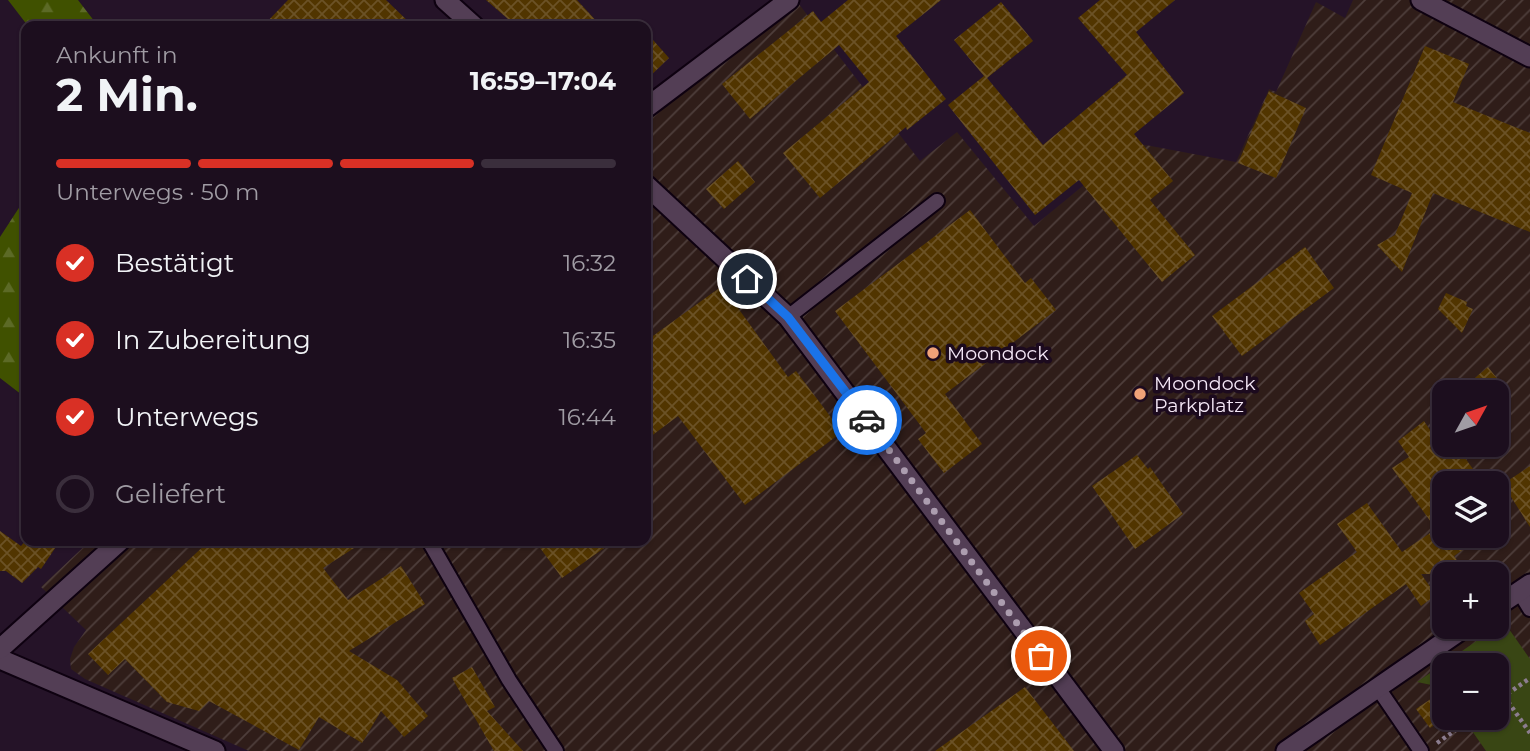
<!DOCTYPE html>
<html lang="de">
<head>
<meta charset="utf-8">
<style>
  body { margin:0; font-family:Montserrat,sans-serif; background:#291c2b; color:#f1f3f6; height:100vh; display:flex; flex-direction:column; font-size:26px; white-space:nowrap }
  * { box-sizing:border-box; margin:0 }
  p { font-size:23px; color:#a09ca4 }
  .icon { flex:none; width:38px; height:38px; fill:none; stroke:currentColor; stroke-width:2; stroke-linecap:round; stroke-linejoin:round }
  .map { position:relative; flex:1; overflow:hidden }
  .panel { position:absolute; left:21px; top:21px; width:630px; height:525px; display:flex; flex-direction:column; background:#1c0e1e; border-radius:14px; box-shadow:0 2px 5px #0004,0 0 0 2px #3a2e3c }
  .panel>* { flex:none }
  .needle { width:46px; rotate:50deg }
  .controls { position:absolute; left:1432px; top:380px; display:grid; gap:14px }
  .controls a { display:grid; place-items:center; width:77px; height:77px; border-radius:14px; background:#1c0e1e; box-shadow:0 2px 5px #0004,0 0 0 2px #3a2e3c; font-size:35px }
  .pin { position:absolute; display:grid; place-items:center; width:60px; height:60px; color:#fff; margin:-30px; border:4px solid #fff; border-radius:50%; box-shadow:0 2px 7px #0007 }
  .courier { position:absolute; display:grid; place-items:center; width:70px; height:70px; margin:-35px; border:5px solid #1a73e8; border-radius:50%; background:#fff; color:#222; box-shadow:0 2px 9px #0007 }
  .headline em { font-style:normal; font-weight:700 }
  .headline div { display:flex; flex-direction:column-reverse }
  .headline { display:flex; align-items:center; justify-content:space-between; height:119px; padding:0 35px }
  h1 { font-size:46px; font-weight:700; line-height:52px }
  .bar { display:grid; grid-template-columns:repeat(4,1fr); gap:10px 7px; align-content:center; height:84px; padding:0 35px }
  .bar i { height:9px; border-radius:5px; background:#3a2e3c }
  .bar .active { background:#d93025 }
  .bar p { grid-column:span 4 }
  ol { padding:0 35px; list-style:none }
  li { display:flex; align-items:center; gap:21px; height:77px }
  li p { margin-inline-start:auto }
  li .icon { padding:7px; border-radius:50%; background:#d93025; color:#fff; stroke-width:4 }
  li:last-child { color:#a09ca4 }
  li i { width:38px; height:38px; border:4px solid #3a2e3c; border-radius:50% }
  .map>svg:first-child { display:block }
  .industrial { fill:url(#industrial-furrows); fill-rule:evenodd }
  .green { fill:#394614 }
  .forest { fill:url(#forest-firs) }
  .building { fill:url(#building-cross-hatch) }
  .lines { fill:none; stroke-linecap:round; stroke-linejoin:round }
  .service-casing { stroke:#0e0110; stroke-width:18 }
  .minor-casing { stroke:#0e0110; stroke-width:23 }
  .tertiary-casing { stroke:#0e0110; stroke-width:23 }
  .path { stroke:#8c7d8f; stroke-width:4.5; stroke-dasharray:3.5 3.5; stroke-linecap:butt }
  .service { stroke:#533e55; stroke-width:14 }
  .minor { stroke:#533e55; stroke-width:19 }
  .tertiary { stroke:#533e55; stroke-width:19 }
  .done { stroke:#ac9daf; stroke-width:7; stroke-dasharray:0 12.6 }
  .route { stroke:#1a73e8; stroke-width:9 }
  .poi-dot { fill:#f0a278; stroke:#1c0a1e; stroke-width:2.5 }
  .labels { text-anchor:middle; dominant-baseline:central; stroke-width:7; stroke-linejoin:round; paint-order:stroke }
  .poi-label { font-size:19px; fill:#f5e8f7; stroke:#1c0a1e; text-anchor:start }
</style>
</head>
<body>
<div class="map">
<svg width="1530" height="751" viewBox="0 0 1530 751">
  <defs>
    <pattern id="industrial-furrows" width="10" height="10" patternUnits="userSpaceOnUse" patternTransform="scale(1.75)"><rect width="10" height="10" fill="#2f1d19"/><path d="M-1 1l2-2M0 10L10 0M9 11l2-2" fill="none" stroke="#4e3e3b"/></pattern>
    <pattern id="forest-firs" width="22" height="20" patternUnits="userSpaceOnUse" patternTransform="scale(1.75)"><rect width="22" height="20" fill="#405100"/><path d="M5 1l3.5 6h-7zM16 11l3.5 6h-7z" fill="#5c6a26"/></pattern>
    <pattern id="building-cross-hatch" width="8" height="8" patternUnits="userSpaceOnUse" patternTransform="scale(1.75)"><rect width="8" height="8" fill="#513500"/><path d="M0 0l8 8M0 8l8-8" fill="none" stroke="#6b5226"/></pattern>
  </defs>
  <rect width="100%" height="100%" fill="#251328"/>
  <path class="industrial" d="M1353,0H1530V751H249L85,679L71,669L70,659L74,647L86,630L41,587L90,541H646V115L798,3L920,161L957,132L1034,226L1135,143L1236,162L1269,89L1276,92L1316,2L1345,18ZM1444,392H1496V444H1444ZM1444,483H1496V536H1444ZM1444,574H1496V626H1444ZM1444,665H1496V718H1444Z"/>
  <path class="green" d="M1504,622L1530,659V751H1486L1463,718H1496V665H1444V691L1441,687L1417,682Z"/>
  <path class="forest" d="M8,0H78L98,26H28Z
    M26,197V398L0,378V237Z"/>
  <path class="building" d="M288,0H386L413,26H263Z
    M486,0H577L601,26H516Z
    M848,0H941L896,36L946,99L907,130L906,127L820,198L783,153L869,82L839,45L750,119L722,84L813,11L821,22Z
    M1100,0H1175L1136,32L1184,93L1134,134L1173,181L1150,200L1195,255L1162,282L1079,180L1035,215L948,105L984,76L954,40L1001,2L1033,41L987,78L1043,145L1127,75L1078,18Z
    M646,32L669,58L646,80Z
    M1425,46L1469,64L1453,102L1530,133V232L1433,193L1402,272L1377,245L1395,235L1412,193L1371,175Z
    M1269,91L1306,108L1276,178L1238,163Z
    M738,161L755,182L724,209L706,189Z
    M970,210L1025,283L1031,278L1056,310L945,394L982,444L944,473L918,439L926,433L835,311Z
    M1305,247L1334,288L1242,356L1212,316Z
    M722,286L788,377L796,371L842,432L745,505L678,416L646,440V341Z
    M1446,293L1467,302L1466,306L1473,309L1462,333L1438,309Z
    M1488,367L1508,392H1458Z
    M1444,420V444H1455L1483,483H1444V536H1482L1454,556L1466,574H1421L1436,595L1421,606L1406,584L1320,645L1305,621L1314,614L1299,593L1357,552L1337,524L1367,503L1402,552L1436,529L1392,468L1409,457L1398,441L1424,421L1430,430Z
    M1137,455L1148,469L1150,467L1183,514L1135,549L1092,486Z
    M1530,466V527L1503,484Z
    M0,531L21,546L25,541H60L41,569L38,567L22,583L6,571H0Z
    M209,541H365L323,568L348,600L401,566L425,604L349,651L397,680L428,716L404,737L381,711L362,743L319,717L299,750L209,701L199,711L167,702L125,659L108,675L88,654Z
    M535,541H614L562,578Z
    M472,667L495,707L487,711L523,751H494L452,678Z
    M1025,687L1074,751H935Z
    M1444,690V719L1430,728L1416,709Z"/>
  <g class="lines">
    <g class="service-casing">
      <path id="service" d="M788,317L937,201
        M429,541L509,680L556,751
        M1519,591L1530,609
        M1378,688L1421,751"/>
    </g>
    <g class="minor-casing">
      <path id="minor" d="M445,0L474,26
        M1421,0L1530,57
        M646,185L788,317L1114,751
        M1496,607L1530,584
        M0,659L215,751
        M1286,751L1467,626"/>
    </g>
    <g class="tertiary-casing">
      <path id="tertiary" d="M646,108L789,0
        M0,649L120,541"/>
    </g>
    <path class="path" d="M1504,696L1530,733
      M1496,702L1530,678
      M1437,743L1473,718"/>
    <use href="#service" class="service"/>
    <use href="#minor" class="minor"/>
    <use href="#tertiary" class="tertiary"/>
  </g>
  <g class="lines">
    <path class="done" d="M867,420L1041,656"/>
    <path class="route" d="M747,279L788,317L867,420"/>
  </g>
  <g class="poi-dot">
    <circle cx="933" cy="353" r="7"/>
    <circle cx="1140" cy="394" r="7"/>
  </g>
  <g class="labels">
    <g class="poi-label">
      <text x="947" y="353">Moondock</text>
      <text x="1154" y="383">Moondock<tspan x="1154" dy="22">Parkplatz</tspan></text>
    </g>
  </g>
</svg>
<div class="controls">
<a><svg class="needle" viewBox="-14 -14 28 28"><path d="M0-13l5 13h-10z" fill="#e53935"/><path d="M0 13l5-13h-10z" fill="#a09ca4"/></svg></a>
<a><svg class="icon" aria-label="layers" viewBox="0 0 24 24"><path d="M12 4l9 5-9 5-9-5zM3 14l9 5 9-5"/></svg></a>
<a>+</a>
<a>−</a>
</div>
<div class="pin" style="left:1041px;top:656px;background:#ea580c"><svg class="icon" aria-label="bag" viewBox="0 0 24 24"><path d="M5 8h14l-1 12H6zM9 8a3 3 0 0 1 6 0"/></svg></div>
<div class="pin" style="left:747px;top:279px;background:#1f2937"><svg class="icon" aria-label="home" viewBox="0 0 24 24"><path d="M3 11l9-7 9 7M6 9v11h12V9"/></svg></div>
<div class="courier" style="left:867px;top:420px"><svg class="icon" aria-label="car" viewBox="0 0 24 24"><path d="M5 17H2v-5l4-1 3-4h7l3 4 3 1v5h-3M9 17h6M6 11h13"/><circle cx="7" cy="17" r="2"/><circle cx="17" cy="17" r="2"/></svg></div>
<section class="panel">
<div class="headline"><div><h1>2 Min.</h1><p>Ankunft in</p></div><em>16:59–17:04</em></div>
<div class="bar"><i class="active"></i><i class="active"></i><i class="active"></i><i></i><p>Unterwegs · 50 m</p></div>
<ol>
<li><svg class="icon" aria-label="check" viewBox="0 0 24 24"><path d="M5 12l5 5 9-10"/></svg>Bestätigt<p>16:32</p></li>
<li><svg class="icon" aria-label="check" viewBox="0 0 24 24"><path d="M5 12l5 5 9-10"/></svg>In Zubereitung<p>16:35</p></li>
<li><svg class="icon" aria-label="check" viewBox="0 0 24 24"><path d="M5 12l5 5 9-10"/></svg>Unterwegs<p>16:44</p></li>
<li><i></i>Geliefert</li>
</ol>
</section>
</div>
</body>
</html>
